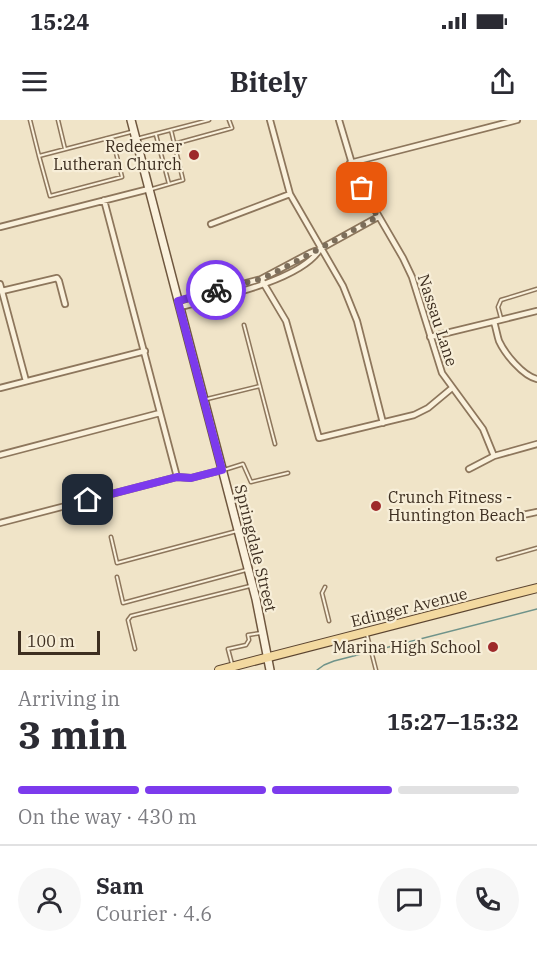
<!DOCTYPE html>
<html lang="en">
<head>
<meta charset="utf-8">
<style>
  body { margin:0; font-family:"IBM Plex Serif",serif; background:#f7f7f7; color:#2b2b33; height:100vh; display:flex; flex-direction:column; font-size:22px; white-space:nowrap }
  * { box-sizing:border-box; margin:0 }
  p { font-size:20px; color:#7c7c81 }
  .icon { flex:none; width:33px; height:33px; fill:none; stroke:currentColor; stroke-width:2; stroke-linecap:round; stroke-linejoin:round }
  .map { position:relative; height:550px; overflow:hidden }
  .details { display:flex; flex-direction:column; background:#fff; flex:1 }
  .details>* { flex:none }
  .scale { position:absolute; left:18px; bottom:15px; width:82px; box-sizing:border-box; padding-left:6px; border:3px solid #3d2e20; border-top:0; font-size:16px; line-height:21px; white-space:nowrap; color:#3d2e20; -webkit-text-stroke:4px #f7eed8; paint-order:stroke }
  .pin { position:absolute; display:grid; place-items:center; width:51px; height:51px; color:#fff; margin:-26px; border-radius:12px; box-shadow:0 3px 9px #0006 }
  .courier { position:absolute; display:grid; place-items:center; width:60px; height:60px; margin:-30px; border:4px solid #7c3aed; border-radius:50%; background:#fff; color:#222; box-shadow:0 2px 8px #0007 }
  .overview em { font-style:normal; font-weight:800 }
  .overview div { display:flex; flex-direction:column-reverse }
  .overview { display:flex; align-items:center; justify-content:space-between; height:102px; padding:0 18px }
  h1 { font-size:39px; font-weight:800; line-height:45px }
  .bar { display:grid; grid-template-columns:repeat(4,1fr); gap:9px 6px; align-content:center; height:72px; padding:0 18px }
  .bar i { height:8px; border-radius:4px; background:#e1e1e2 }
  .bar .current { background:#7c3aed }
  .bar p { grid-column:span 4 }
  .line { display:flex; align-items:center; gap:15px; padding:0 18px; border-top:2px solid #e1e1e2 }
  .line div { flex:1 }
  .round { display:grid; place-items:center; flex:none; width:63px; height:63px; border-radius:32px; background:#f7f7f7 }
  .status { display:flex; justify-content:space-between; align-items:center; height:42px; padding:0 30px; background:#fff; direction:ltr }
  .status svg { height:16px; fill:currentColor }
  header { display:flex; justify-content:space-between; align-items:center; height:78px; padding:0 18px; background:#fff; font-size:27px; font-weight:800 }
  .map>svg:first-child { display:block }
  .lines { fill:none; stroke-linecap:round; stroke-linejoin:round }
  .stream { stroke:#6f938a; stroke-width:1.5 }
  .service-casing { stroke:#8d765c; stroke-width:5 }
  .minor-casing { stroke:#8d765c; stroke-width:8 }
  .secondary-casing { stroke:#6f573f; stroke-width:10 }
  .primary-casing { stroke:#5b4430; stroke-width:10 }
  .service { stroke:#faf1dc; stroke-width:2 }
  .minor { stroke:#faf1dc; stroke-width:4.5 }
  .secondary { stroke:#faf1dc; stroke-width:7 }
  .primary { stroke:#f3d9a0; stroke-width:8 }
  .done { stroke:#7c6e5b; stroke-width:6; stroke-dasharray:0 10.8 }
  .route { stroke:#7c3aed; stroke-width:8 }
  .poi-dot { fill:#9e2a2b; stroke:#f7eed8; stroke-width:2 }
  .labels { text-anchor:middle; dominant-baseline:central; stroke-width:4.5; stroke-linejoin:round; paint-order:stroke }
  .poi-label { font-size:16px; fill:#3d2e20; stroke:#f7eed8; text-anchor:end }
  .street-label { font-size:16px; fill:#3d2e20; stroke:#f7eed8 }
</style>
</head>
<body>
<div class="status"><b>15:24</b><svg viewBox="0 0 49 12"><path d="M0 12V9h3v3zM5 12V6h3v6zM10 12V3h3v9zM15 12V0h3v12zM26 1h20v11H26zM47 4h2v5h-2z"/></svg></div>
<header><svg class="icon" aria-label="menu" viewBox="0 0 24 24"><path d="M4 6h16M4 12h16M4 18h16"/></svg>Bitely<svg class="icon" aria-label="share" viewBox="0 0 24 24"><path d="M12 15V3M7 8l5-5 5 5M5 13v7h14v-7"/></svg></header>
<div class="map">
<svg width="537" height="550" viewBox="0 0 537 550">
  <rect width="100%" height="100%" fill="#f0e4c8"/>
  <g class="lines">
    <path class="stream" d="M317,550L324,545L334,541L537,489"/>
    <g class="service-casing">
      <path id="service" d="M30,0L39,36
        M58,0L65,29
        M156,15L169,64
        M112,17L122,57L50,76L39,36L131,12
        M136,19L209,0
        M174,24L232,8L229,0
        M152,69L183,60L171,10
        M501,198L498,187L501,180L537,169
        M244,205L275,324
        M207,279L260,266
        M224,350L243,344L251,362L288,353
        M111,417L117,443L237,411
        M498,439L537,428
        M117,457L123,483L246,450
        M325,467L322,473L329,501
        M367,515L376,550
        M135,529L128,500L131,496L250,466
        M232,544L228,529L246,525L249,520L248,515L261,513"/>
    </g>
    <g class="minor-casing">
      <path id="minor" d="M270,0L290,74L343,166L357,201L383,303
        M339,0L356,57L403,138L412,157L442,253L483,309L494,336
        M350,43L517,0
        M104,80L177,357
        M211,104L290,74
        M0,107L149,69
        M261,159L286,201L319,318L414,295L428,288L452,268
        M0,164L26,261
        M2,171L57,158L59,161L65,184
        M178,181L261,159L310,133L320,129L378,97
        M180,187C216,178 301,161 320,129
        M494,202C496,208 497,215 499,221C505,234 523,256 537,259
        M430,217L537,191
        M0,268L145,231
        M0,335L160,293
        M469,349L494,336L537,324
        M518,396L537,392
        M0,403L177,357L191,358L222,350"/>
    </g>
    <g class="secondary-casing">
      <path id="secondary" d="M131,0L256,479L270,550"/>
    </g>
    <g class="primary-casing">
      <path id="primary" d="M219,550L537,468"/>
    </g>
    <use href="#service" class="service"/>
    <use href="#minor" class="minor"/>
    <use href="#secondary" class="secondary"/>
    <use href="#primary" class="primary"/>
  </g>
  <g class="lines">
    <path class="done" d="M216,170L261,159L280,150L378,97L362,68"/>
    <path class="route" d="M88,380L177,357L191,358L222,350L178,181L216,170"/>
  </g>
  <g class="poi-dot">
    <circle cx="194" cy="35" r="6"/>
    <circle cx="376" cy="386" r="6"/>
    <circle cx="493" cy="527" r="6"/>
  </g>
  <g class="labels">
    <g class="poi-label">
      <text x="182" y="26">Redeemer<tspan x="182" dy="18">Lutheran Church</tspan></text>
      <text x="388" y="377" text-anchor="start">Crunch Fitness -<tspan x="388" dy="18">Huntington Beach</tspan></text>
      <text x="481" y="527">Marina High School</text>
    </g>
    <g class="street-label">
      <text transform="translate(438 200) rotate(72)">Nassau Lane</text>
      <text transform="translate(256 428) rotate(76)">Springdale Street</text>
      <text transform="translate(409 487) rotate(-14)">Edinger Avenue</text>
    </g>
  </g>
</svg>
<div class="scale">100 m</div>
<div class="pin" style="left:362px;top:68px;background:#ea580c"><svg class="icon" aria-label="bag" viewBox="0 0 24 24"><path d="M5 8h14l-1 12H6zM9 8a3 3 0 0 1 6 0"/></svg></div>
<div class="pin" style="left:88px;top:380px;background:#1f2937"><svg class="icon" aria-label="home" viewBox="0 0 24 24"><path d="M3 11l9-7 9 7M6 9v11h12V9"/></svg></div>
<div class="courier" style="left:216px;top:170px"><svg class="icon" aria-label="bike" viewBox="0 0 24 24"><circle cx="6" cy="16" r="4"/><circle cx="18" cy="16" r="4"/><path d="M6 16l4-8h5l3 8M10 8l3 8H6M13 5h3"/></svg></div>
</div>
<section class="details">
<div class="overview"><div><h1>3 min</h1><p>Arriving in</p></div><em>15:27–15:32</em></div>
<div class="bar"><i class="current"></i><i class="current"></i><i class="current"></i><i></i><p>On the way · 430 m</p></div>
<div class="line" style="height:108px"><a class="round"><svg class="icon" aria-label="person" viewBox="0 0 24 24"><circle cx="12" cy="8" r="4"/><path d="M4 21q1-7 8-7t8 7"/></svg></a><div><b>Sam</b><p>Courier · 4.6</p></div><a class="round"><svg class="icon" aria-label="chat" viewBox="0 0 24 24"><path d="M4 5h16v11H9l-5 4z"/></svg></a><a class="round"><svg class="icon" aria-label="phone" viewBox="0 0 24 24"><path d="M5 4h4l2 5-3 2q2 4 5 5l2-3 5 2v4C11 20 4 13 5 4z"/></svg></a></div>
</section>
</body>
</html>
